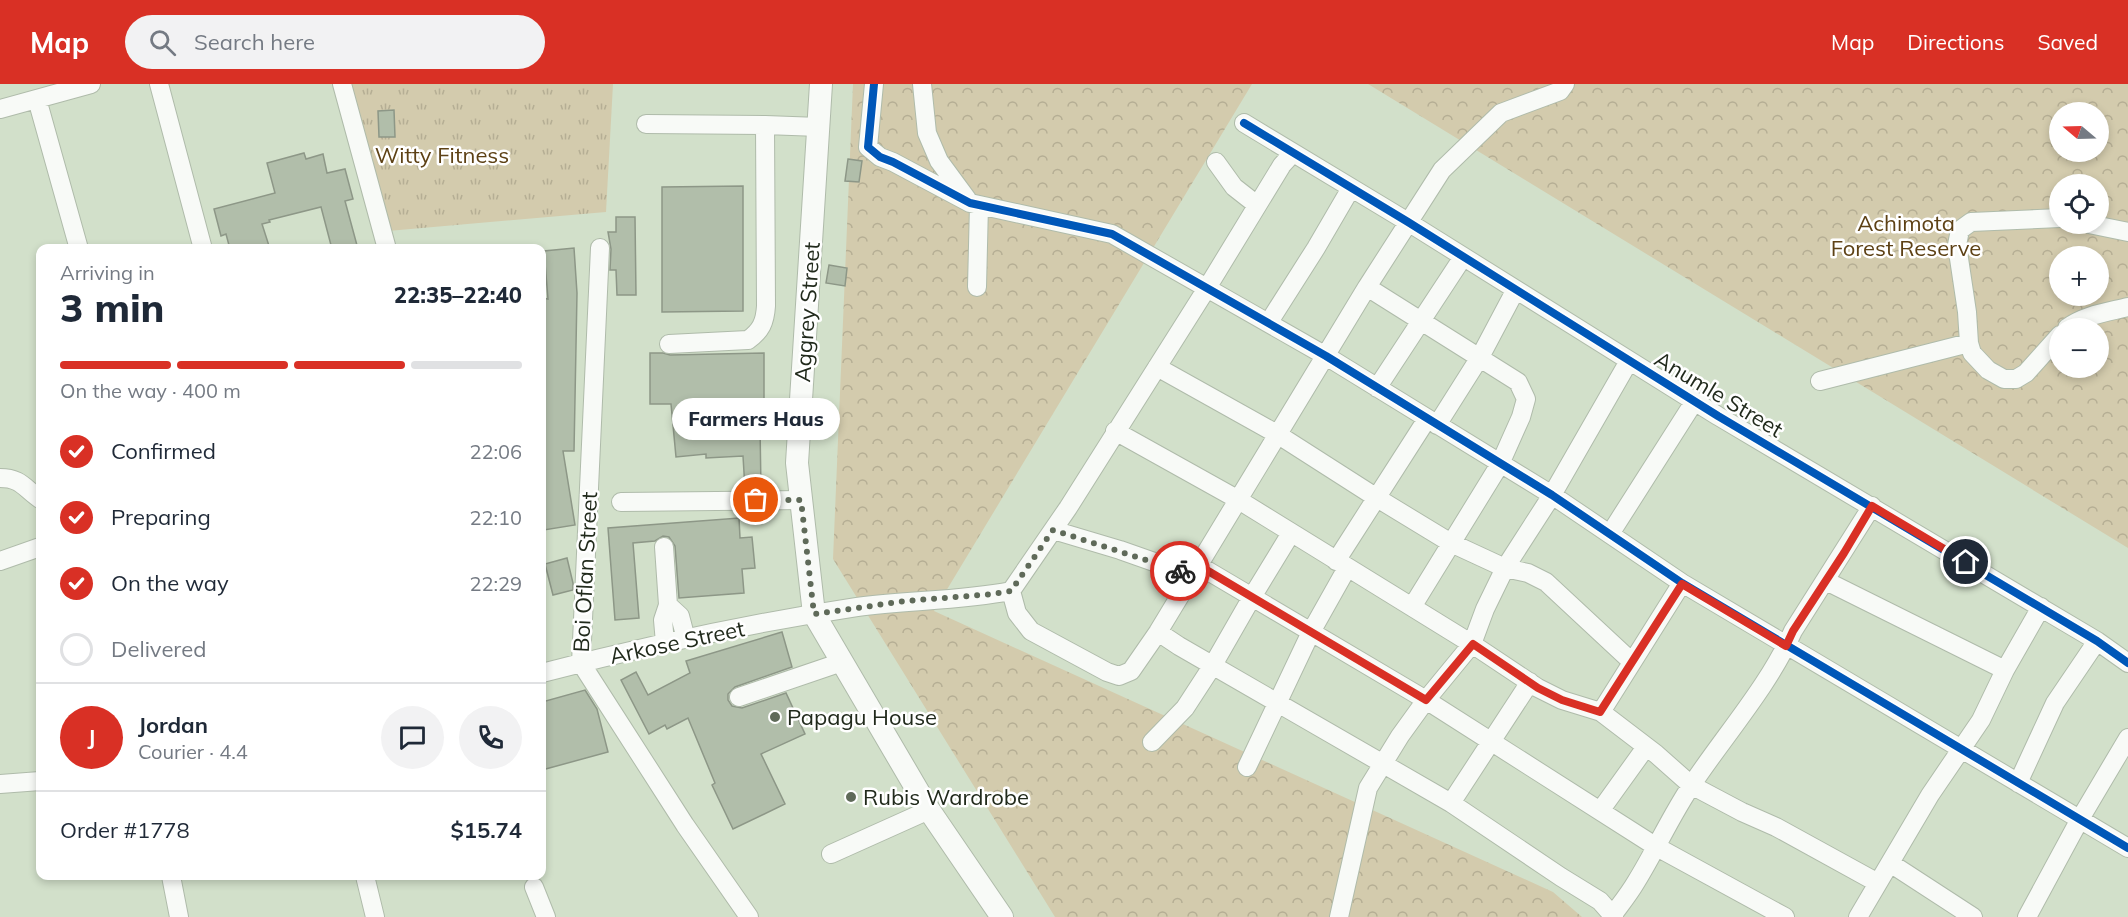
<!DOCTYPE html>
<html lang="en">
<head>
<meta charset="utf-8">
<style>
  body { margin:0; font-family:Mulish,sans-serif; background:#f2f2f3; color:#1f2937; height:100vh; display:flex; flex-direction:column; font-size:22px; white-space:nowrap }
  * { box-sizing:border-box; margin:0 }
  p { font-size:20px; color:#747a83 }
  .icon { flex:none; width:33px; height:33px; fill:none; stroke:currentColor; stroke-width:2; stroke-linecap:round; stroke-linejoin:round }
  .map { position:relative; flex:1; overflow:hidden }
  .drawer { position:absolute; left:36px; top:160px; width:510px; height:636px; display:flex; flex-direction:column; background:#fff; border-radius:12px; box-shadow:0 3px 9px #0003 }
  .drawer>* { flex:none }
  .needle { width:39px; rotate:289deg }
  .buttons { position:absolute; left:2049px; top:18px; display:grid; gap:12px }
  .buttons a { display:grid; place-items:center; width:60px; height:60px; border-radius:50%; background:#fff; box-shadow:0 3px 9px #0003; font-size:30px }
  .pin { position:absolute; display:grid; place-items:center; width:51px; height:51px; color:#fff; margin:-26px; border:3px solid #fff; border-radius:50%; box-shadow:0 2px 6px #0007 }
  .courier { position:absolute; display:grid; place-items:center; width:60px; height:60px; margin:-30px; border:4px solid #d93025; border-radius:50%; background:#fff; color:#222; box-shadow:0 2px 8px #0007 }
  .bubble { position:absolute; height:42px; border-radius:21px; background:#fff; box-shadow:0 3px 9px #0003; font-size:20px; font-weight:800; line-height:42px; text-align:center }
  .headline em { font-style:normal; font-weight:800 }
  .headline div { display:flex; flex-direction:column-reverse }
  .headline { display:flex; align-items:center; justify-content:space-between; height:102px; padding:0 24px }
  h1 { font-size:39px; font-weight:800; line-height:45px }
  .bar { display:grid; grid-template-columns:repeat(4,1fr); gap:9px 6px; align-content:center; height:72px; padding:0 24px }
  .bar i { height:8px; border-radius:4px; background:#e0e1e3 }
  .bar .active { background:#d93025 }
  .bar p { grid-column:span 4 }
  .line { display:flex; align-items:center; gap:15px; padding:0 24px; border-top:2px solid #e0e1e3 }
  .line div { flex:1 }
  .round { display:grid; place-items:center; flex:none; width:63px; height:63px; border-radius:32px; background:#f2f2f3 }
  ol { padding:0 24px; list-style:none }
  li { display:flex; align-items:center; gap:18px; height:66px }
  li p { margin-inline-start:auto }
  li .icon { padding:6px; border-radius:50%; background:#d93025; color:#fff; stroke-width:4 }
  li:last-child { color:#747a83 }
  li i { width:33px; height:33px; border:3px solid #e0e1e3; border-radius:50% }
  header { display:flex; align-items:center; gap:36px; box-sizing:border-box; height:84px; padding:0 30px; background:#d93025; color:#fff }
  header strong { font-size:28px }
  nav { display:flex; gap:33px; margin-inline-start:auto; font-size:21px }
  .search { width:420px; height:54px; background:#f2f2f3; display:flex; align-items:center; gap:15px; box-sizing:border-box; padding:0 21px; border-radius:33px; color:#747a83; font-size:22px }
  .map>svg:first-child { display:block }
  .forest { fill:url(#forest-crowns); fill-rule:evenodd }
  .park { fill:url(#park-tufts) }
  .building { fill:#b1beaa; stroke:#8d9787; stroke-width:1.5 }
  .lines { fill:none; stroke-linecap:round; stroke-linejoin:round }
  .minor-casing { stroke:#afbbaa; stroke-width:20 }
  .major-casing { stroke:#afbbaa; stroke-width:24 }
  .minor { stroke:#f8faf7; stroke-width:18 }
  .major { stroke:#f8faf7; stroke-width:22 }
  .cycleway-casing { stroke:#fff; stroke-width:11 }
  .cycleway { stroke:#0057b8; stroke-width:8 }
  .done { stroke:#5f6a59; stroke-width:6; stroke-dasharray:0 10.8 }
  .route { stroke:#d93025; stroke-width:8 }
  .poi-dot { fill:#5f6a59; stroke:#fff; stroke-width:2 }
  .labels { text-anchor:middle; dominant-baseline:central; stroke-width:5; stroke-linejoin:round; paint-order:stroke }
  .park-label { font-size:22px; fill:#5d4115; stroke:#fff }
  .street-label { font-size:22px; fill:#212a1c; stroke:#fff }
  .poi-label { font-size:22px; fill:#212a1c; stroke:#fff; text-anchor:start }
</style>
</head>
<body>
<header>
<strong>Map</strong>
<div class="search"><svg class="icon" aria-label="search" viewBox="0 0 24 24"><circle cx="10" cy="10" r="6"/><path d="M15 15l6 6"/></svg>Search here</div>
<nav><a>Map</a><a>Directions</a><a>Saved</a></nav>
</header>
<div class="map">
<svg width="2128" height="833" viewBox="0 0 2128 833">
  <defs>
    <pattern id="forest-crowns" width="20" height="18" patternUnits="userSpaceOnUse" patternTransform="scale(1.5)"><rect width="20" height="18" fill="#d3cbad"/><path d="M2 6a3 3 0 1 1 6 0M12 15a3 3 0 1 1 6 0" fill="none" stroke="#b5ae94"/></pattern>
    <pattern id="park-tufts" width="24" height="20" patternUnits="userSpaceOnUse" patternTransform="scale(1.5)"><rect width="24" height="20" fill="#d3cbad"/><path d="M3 7l-1-3M5 7V3M7 7l1-3M15 17l-1-3M17 17v-4M19 17l1-3" fill="none" stroke="#b5ae94"/></pattern>
  </defs>
  <rect width="100%" height="100%" fill="#d2e0ca"/>
  <path class="forest" d="M853,0H1252L934,527L1553,808L1582,833H1055L833,475Z
    M1368,0H2128V464ZM2060,28H2098V68H2060ZM2060,100H2098V140H2060ZM2060,172H2098V212H2060ZM2060,244H2098V284H2060Z"/>
  <path class="park" d="M350,0H613L606,128L388,147Z"/>
  <path class="building" d="M394,26L395,53H379L378,27Z
    M304,69L306,75L323,70L327,89L345,85L353,115L345,117L358,165H332L321,123L269,136L270,138L262,140L270,165H230L226,150L221,152L214,125L275,109L267,79Z
    M848,75L862,77L859,98L845,97Z
    M743,102V227L662,228V103Z
    M616,133H635L636,211H617L616,186H610L611,165L608,148H616Z
    M574,164L577,209L574,367H563L575,441L544,446L542,429V214L548,215L544,167Z
    M829,181L847,184L845,202L826,199Z
    M650,269H663L670,271L764,269V320H688L691,348L760,343L761,405H745L743,372L706,374V370L676,373L671,320H650Z
    M739,434L740,454L752,453L755,484L742,485L744,509L679,514L675,462L669,453L663,452L655,457L633,459L639,534L615,536L608,444Z
    M567,474L573,499V506L553,511L545,480Z
    M782,548L792,583L735,603L728,610V616L732,622L742,624L786,609L805,650L761,670L785,720L733,745L712,701L715,699L688,634L667,645L665,641L649,650L621,596L636,588L648,611L690,589L686,577Z
    M585,606L597,625L608,668L542,686V618Z"/>
  <g class="lines">
    <g class="minor-casing">
      <path id="minor" d="M159,0L203,165
        M342,0L387,165
        M874,0L868,63L880,73L893,78L970,119L1112,150L1326,272L1552,411L1682,499L2128,764
        M922,0L927,49L939,77L967,115
        M37,15L79,165
        M0,25L91,0
        M1244,39L1408,138L1718,332L2097,557L2128,579
        M646,40L765,41
        M1216,78L1234,103L1257,121
        M2060,134L1971,138L1960,146L1957,161L1967,228L1969,259L1972,269L1988,286L2004,295H2016L2026,289L2060,251
        M2089,140L2128,148
        M600,164L581,579L685,741L749,833
        M977,203L979,121
        M1367,203L1518,298L1526,315L1521,333L1500,380L1412,523
        M1269,238L1316,164L1351,104
        M2067,244C2084,231 2108,228 2128,223
        M669,260L748,256C761,247 765,238 766,222L765,41L819,43
        M1157,283L1277,350L1377,414L1451,459L1505,484L1528,489L1546,498L1632,578
        M1820,297L1969,259
        M1377,304L1463,173
        M1437,341L1480,273L1515,207
        M1115,347L1237,415L1472,560L1538,604L1562,616L1601,628L1656,670L1691,701L1742,728L1776,743L1878,799
        M0,394C21,394 24,404 40,415
        M621,418L801,416
        M1053,446L1120,466L1191,491
        M1610,450L1694,318
        M664,463L668,521L663,536L665,559
        M0,477L40,463
        M1336,477L1427,335
        M1198,481L1426,616L1655,762L1785,833
        M1826,497L2005,586
        M1011,507L1017,529L1031,547L1107,588L1119,592L1131,587L1158,548L1367,203L1442,86L1501,29L1560,7L1565,0
        M668,521L680,532L686,555
        M1158,548L1179,562L1451,719L1561,793L1600,817L1614,833
        M542,589C645,562 751,539 857,523C908,516 960,517 1011,507L1068,424L1207,204L1282,81L1293,69
        M739,613L842,578
        M1601,628L1682,499
        M1152,658L1185,624L1213,581L1252,513L1291,449
        M1247,683L1311,548L1347,484
        M2018,699L2055,619L2097,557
        M0,700L40,697
        M1451,719L1530,598
        M1600,727L1646,663
        M831,770L929,726
        M1890,779L1973,833
        M171,792L179,833
        M365,792L375,833
        M534,803L546,833
        M1612,832C1620,821 1629,810 1636,798C1656,766 1671,731 1693,699C1725,651 1770,600 1793,547L1872,422
        M1339,833L1368,704L1400,652L1426,616L1472,560L1485,525L1505,484L1552,411L1629,277
        M1858,833L1930,711L1981,636L2005,586L2041,523
        M2027,833L2080,735L2128,654"/>
    </g>
    <g class="major-casing">
      <path id="major" d="M821,0L797,379L814,530L929,726L1002,833"/>
    </g>
    <use href="#minor" class="minor"/>
    <use href="#major" class="major"/>
    <g class="cycleway-casing">
      <path id="cycleway" d="M874,0L868,63L880,73L893,78L970,119L1112,150L1326,272L1552,411L1682,499L2128,764
        M1244,39L1408,138L1718,332L2097,557L2128,579"/>
    </g>
    <use href="#cycleway" class="cycleway"/>
  </g>
  <g class="lines">
    <path class="done" d="M756,416H801L814,530L906,517L993,510L1011,507L1053,446L1180,487"/>
    <path class="route" d="M1180,487L1191,491L1198,481L1426,616L1473,560L1538,604L1562,616L1600,628L1682,500L1786,562L1793,547L1844,469L1872,422L1966,478"/>
  </g>
  <g class="poi-dot">
    <circle cx="775" cy="633" r="6"/>
    <circle cx="851" cy="713" r="6"/>
  </g>
  <g class="labels">
    <g class="park-label">
      <text x="442" y="71">Witty Fitness</text>
      <text x="1906" y="139">Achimota<tspan x="1906" dy="25">Forest Reserve</tspan></text>
    </g>
    <g class="street-label">
      <text transform="translate(807 228) rotate(-86)">Aggrey Street</text>
      <text transform="translate(1719 310) rotate(31)">Anumle Street</text>
      <text transform="translate(585 488) rotate(-87)">Boi Oflan Street</text>
      <text transform="translate(677 558) rotate(-12)">Arkose Street</text>
    </g>
    <g class="poi-label">
      <text x="787" y="633">Papagu House</text>
      <text x="863" y="713">Rubis Wardrobe</text>
    </g>
  </g>
</svg>
<div class="buttons">
<a><svg class="needle" viewBox="-14 -14 28 28"><path d="M0-13l5 13h-10z" fill="#e53935"/><path d="M0 13l5-13h-10z" fill="#747a83"/></svg></a>
<a><svg class="icon" aria-label="locate" viewBox="0 0 24 24"><circle cx="12" cy="12" r="6"/><path d="M12 2v4M12 18v4M2 12h4M18 12h4"/></svg></a>
<a>+</a>
<a>−</a>
</div>
<div class="pin" style="left:756px;top:416px;background:#ea580c"><svg class="icon" aria-label="bag" viewBox="0 0 24 24"><path d="M5 8h14l-1 12H6zM9 8a3 3 0 0 1 6 0"/></svg></div>
<div class="pin" style="left:1966px;top:478px;background:#1f2937"><svg class="icon" aria-label="home" viewBox="0 0 24 24"><path d="M3 11l9-7 9 7M6 9v11h12V9"/></svg></div>
<div class="courier" style="left:1180px;top:487px"><svg class="icon" aria-label="bike" viewBox="0 0 24 24"><circle cx="6" cy="16" r="4"/><circle cx="18" cy="16" r="4"/><path d="M6 16l4-8h5l3 8M10 8l3 8H6M13 5h3"/></svg></div>
<div class="bubble" style="left:672px;top:314px;width:168px">Farmers Haus</div>
<section class="drawer">
<div class="headline"><div><h1>3 min</h1><p>Arriving in</p></div><em>22:35–22:40</em></div>
<div class="bar"><i class="active"></i><i class="active"></i><i class="active"></i><i></i><p>On the way · 400 m</p></div>
<ol>
<li><svg class="icon" aria-label="check" viewBox="0 0 24 24"><path d="M5 12l5 5 9-10"/></svg>Confirmed<p>22:06</p></li>
<li><svg class="icon" aria-label="check" viewBox="0 0 24 24"><path d="M5 12l5 5 9-10"/></svg>Preparing<p>22:10</p></li>
<li><svg class="icon" aria-label="check" viewBox="0 0 24 24"><path d="M5 12l5 5 9-10"/></svg>On the way<p>22:29</p></li>
<li><i></i>Delivered</li>
</ol>
<div class="line" style="height:108px"><b class="round" style="background:#d93025;color:#fff">J</b><div><b>Jordan</b><p>Courier · 4.4</p></div><a class="round"><svg class="icon" aria-label="chat" viewBox="0 0 24 24"><path d="M4 5h16v11H9l-5 4z"/></svg></a><a class="round"><svg class="icon" aria-label="phone" viewBox="0 0 24 24"><path d="M5 4h4l2 5-3 2q2 4 5 5l2-3 5 2v4C11 20 4 13 5 4z"/></svg></a></div>
<div class="line" style="height:78px"><div>Order #1778</div><b>$15.74</b></div>
</section>
</div>
</body>
</html>
